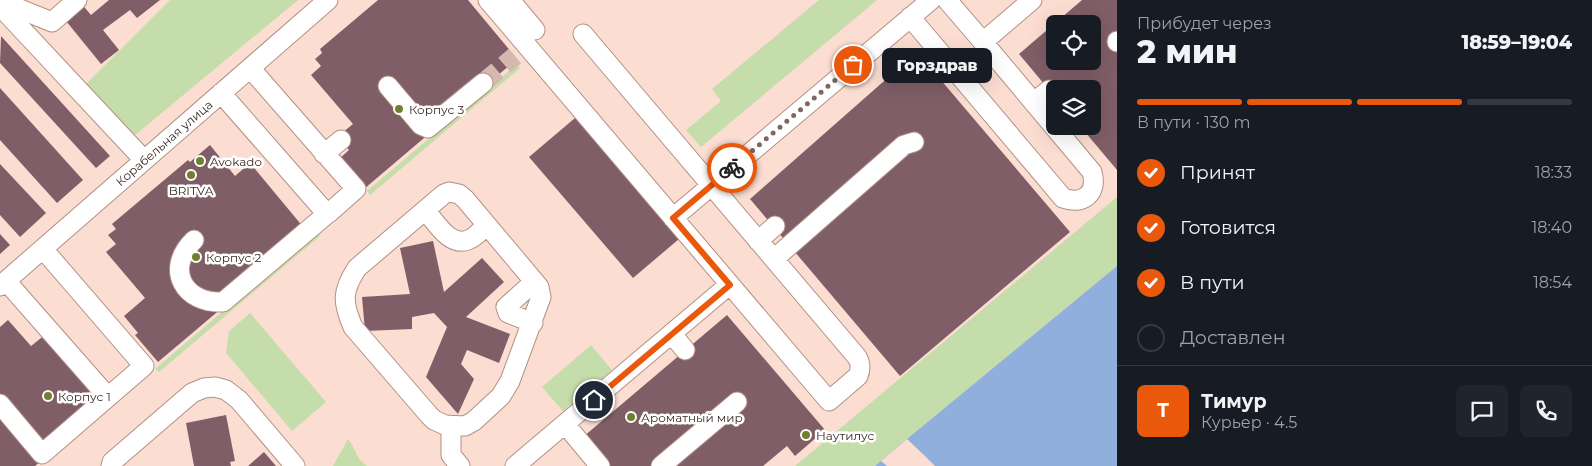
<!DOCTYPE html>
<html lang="ru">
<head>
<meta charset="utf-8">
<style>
  body { margin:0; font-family:Montserrat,sans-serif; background:#20242c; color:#f1f3f6; height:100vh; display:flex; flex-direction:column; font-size:19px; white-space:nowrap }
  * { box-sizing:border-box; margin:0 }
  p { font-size:16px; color:#9ea1a6 }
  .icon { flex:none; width:28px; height:28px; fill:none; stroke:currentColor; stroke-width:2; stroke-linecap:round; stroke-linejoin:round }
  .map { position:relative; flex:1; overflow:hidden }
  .details { display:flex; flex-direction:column; background:#171b24; width:475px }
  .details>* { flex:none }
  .tools { position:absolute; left:1046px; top:15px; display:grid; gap:10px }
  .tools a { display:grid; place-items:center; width:55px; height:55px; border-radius:8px; background:#171b24; box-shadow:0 5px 20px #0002; font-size:25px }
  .pin { position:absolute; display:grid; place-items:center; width:42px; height:42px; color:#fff; margin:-21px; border:2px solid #fff; border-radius:50%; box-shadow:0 1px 5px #0007 }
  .courier { position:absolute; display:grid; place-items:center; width:50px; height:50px; margin:-25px; border:4px solid #ea580c; border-radius:50%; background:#fff; color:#222; box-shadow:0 1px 6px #0007 }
  .bubble { position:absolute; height:35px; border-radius:8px; background:#171b24; box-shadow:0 5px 20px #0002; font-size:16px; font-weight:800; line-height:35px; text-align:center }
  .summary em { font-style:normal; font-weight:800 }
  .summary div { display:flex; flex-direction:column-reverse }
  .summary { display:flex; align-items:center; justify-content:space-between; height:85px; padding:0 20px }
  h1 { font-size:32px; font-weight:800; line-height:38px }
  .bar { display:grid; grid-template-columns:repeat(4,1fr); gap:8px 5px; align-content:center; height:60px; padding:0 20px }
  .bar i { height:6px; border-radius:4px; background:#363941 }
  .bar .on { background:#ea580c }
  .bar p { grid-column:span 4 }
  .line { display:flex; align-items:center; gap:12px; padding:0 20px; border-top:1px solid #363941 }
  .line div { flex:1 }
  .round { display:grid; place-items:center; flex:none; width:52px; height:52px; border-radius:8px; background:#20242c }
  ol { padding:0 20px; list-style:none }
  li { display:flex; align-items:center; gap:15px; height:55px }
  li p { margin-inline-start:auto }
  li .icon { padding:5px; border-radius:50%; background:#ea580c; color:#fff; stroke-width:4 }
  li:last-child { color:#9ea1a6 }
  li i { width:28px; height:28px; border:2px solid #363941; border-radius:50% }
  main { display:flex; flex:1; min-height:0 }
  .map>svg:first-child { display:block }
  .green { fill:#c5ddab }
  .water { fill:#90afdc }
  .pier { fill:#fcddd2 }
  .building { fill:#805e67; fill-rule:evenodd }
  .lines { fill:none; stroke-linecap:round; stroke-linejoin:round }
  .minor-tunnel { stroke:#d5b9af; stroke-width:19; stroke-dasharray:19 9; stroke-linecap:butt }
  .minor-casing { stroke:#b29082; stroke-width:21 }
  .minor { stroke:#fff; stroke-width:19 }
  .done { stroke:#7d6962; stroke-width:5; stroke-dasharray:0 9 }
  .route { stroke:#ea580c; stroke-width:6 }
  .poi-dot { fill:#70802f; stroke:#fff; stroke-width:2 }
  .labels { text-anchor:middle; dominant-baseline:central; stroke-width:5; stroke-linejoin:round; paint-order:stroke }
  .poi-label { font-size:12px; fill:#382a25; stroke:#fff; text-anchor:start }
  .street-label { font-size:12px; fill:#382a25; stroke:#fff }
</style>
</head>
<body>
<main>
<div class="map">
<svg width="1117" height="466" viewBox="0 0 1117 466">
  <rect width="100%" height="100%" fill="#fcddd2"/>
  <path class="green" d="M170,0H298L134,136L84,86Z
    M819,0H877L701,147L686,130L721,101L712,89Z
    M517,64L520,68L370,195L367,191Z
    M1117,197V266L875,466H795Z
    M316,232L320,236L159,372L155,369Z
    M250,313L326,402L292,431L226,353L229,331Z
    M591,345L612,370L563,411L542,387Z
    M348,439C357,450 355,459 368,466H333Z"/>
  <path class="water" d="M1117,266V466H875L901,444Z"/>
  <path class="pier" d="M907,439L926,457L935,466H887L881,461Z"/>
  <path class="building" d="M109,0H160L137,18L130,10L103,30L119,50L101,64L62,16L80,2L91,15Z
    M378,0H468L517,59L364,189L339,159L349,150L338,136L353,124L311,75L321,66L315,59L322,53L320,49Z
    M1082,0H1117V170L1080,126H1092V89H1055V97L1019,54ZM1055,24H1092V61H1055Z
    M1,36L110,156L96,168L0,63Z
    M917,52L1070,232L900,376L750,199Z
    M0,88L83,180L57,203L0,140Z
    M575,118L679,239L633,278L529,157Z
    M210,145L235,176L250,163L304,228L300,242L158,362L135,335L138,333L124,316L145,298L106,252L116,244L108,235L116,229L112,224L188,160L190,162Z
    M0,164L46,213L20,237L0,215Z
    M0,234L10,245L0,254Z
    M433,241L444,292L482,258L504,282L466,317L510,334L499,363L467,350L461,364L474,379L458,414L426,377L447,327L434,313L412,317V329L365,331L362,297L410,294L400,248Z
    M727,315L825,430L795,456L787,446L763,466H608L583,437Z
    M8,320L31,346L46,334L99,399L97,414L35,466H0V327Z
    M226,415L235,461L230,462L231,466H194L186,423Z
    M264,452L276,466H248Z"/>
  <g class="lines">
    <path class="minor-tunnel" d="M483,83L515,56"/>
    <g class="minor-casing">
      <path id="minor" d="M488,0L829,401L858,376C861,369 861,364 857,357L583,34
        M510,0L535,30
        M947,0L983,42L1032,0
        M0,1L52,22L77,0
        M0,6L144,160
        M910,17L1063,198C1083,205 1098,194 1092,172L983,42
        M1117,42V41
        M388,86L421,125L428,128L483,83
        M221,93L327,214L330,212L356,189L250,68
        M1034,102L1049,90
        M324,154L341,140
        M449,192L459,194L465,199L539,287L541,297L510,381L501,396L474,421L465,426L445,425L434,420L429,415L353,327C342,302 342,291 357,268L444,194Z
        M425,210C436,222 449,247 468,240C475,238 481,230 487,225
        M673,218L931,0
        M194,240C164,269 184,304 223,302L327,214
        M758,241L775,226
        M774,259L904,145L914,142
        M6,281L108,397L144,366L43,249
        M0,286L328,0
        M533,323L508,313L506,307L534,282
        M672,334L685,350
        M0,404L42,454L108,397
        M565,424L600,466
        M451,426V455L460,466
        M111,466L112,462L192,393L204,388L215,387L226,390L239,400L295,466
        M515,466L729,285
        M661,466L737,402"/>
    </g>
    <use href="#minor" class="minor"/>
  </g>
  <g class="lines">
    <path class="done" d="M732,168L853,65"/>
    <path class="route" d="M594,400L730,285L673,218L732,168"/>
  </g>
  <g class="poi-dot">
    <circle cx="399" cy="109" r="5"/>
    <circle cx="200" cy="161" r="5"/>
    <circle cx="191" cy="175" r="5"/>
    <circle cx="196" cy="257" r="5"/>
    <circle cx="48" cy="396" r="5"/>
    <circle cx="631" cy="417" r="5"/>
    <circle cx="806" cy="435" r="5"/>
  </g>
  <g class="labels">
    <g class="poi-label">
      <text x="409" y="109">Корпус 3</text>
      <text x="210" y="161">Avokado</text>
      <text x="191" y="190" text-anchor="middle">BRITVA</text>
      <text x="206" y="257">Корпус 2</text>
      <text x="58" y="396">Корпус 1</text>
      <text x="641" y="417">Ароматный мир</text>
      <text x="816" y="435">Наутилус</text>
    </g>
    <g class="street-label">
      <text transform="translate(164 143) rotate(-41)">Корабельная улица</text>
    </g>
  </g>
</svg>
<div class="tools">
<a><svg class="icon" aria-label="locate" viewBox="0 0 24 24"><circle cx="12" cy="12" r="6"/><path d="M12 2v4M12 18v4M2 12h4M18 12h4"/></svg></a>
<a><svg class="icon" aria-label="layers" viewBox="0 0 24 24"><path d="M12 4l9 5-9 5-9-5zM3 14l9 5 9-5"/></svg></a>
</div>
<div class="pin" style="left:853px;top:65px;background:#ea580c"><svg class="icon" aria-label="bag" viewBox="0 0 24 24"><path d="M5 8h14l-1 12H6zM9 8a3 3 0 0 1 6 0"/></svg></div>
<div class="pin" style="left:594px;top:400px;background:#1f2937"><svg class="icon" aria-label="home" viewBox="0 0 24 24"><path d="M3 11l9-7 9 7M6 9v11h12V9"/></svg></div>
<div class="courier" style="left:732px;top:168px"><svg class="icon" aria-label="bike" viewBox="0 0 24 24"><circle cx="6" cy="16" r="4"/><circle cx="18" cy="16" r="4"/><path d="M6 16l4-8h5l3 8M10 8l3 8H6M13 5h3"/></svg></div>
<div class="bubble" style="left:882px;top:48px;width:110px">Горздрав</div>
</div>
<section class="details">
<div class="summary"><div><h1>2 мин</h1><p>Прибудет через</p></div><em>18:59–19:04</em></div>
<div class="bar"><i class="on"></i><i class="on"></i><i class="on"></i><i></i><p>В пути · 130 m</p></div>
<ol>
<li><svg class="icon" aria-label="check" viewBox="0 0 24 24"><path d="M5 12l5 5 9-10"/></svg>Принят<p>18:33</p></li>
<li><svg class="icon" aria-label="check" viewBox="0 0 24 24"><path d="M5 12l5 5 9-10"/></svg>Готовится<p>18:40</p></li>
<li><svg class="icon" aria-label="check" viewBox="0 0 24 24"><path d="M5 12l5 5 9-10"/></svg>В пути<p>18:54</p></li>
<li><i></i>Доставлен</li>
</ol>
<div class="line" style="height:90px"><b class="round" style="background:#ea580c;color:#fff">Т</b><div><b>Тимур</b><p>Курьер · 4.5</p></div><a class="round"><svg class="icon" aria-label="chat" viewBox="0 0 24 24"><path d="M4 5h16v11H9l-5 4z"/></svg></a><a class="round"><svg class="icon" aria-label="phone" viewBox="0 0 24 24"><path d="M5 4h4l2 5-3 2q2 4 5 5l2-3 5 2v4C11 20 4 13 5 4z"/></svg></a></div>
</section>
</main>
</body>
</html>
